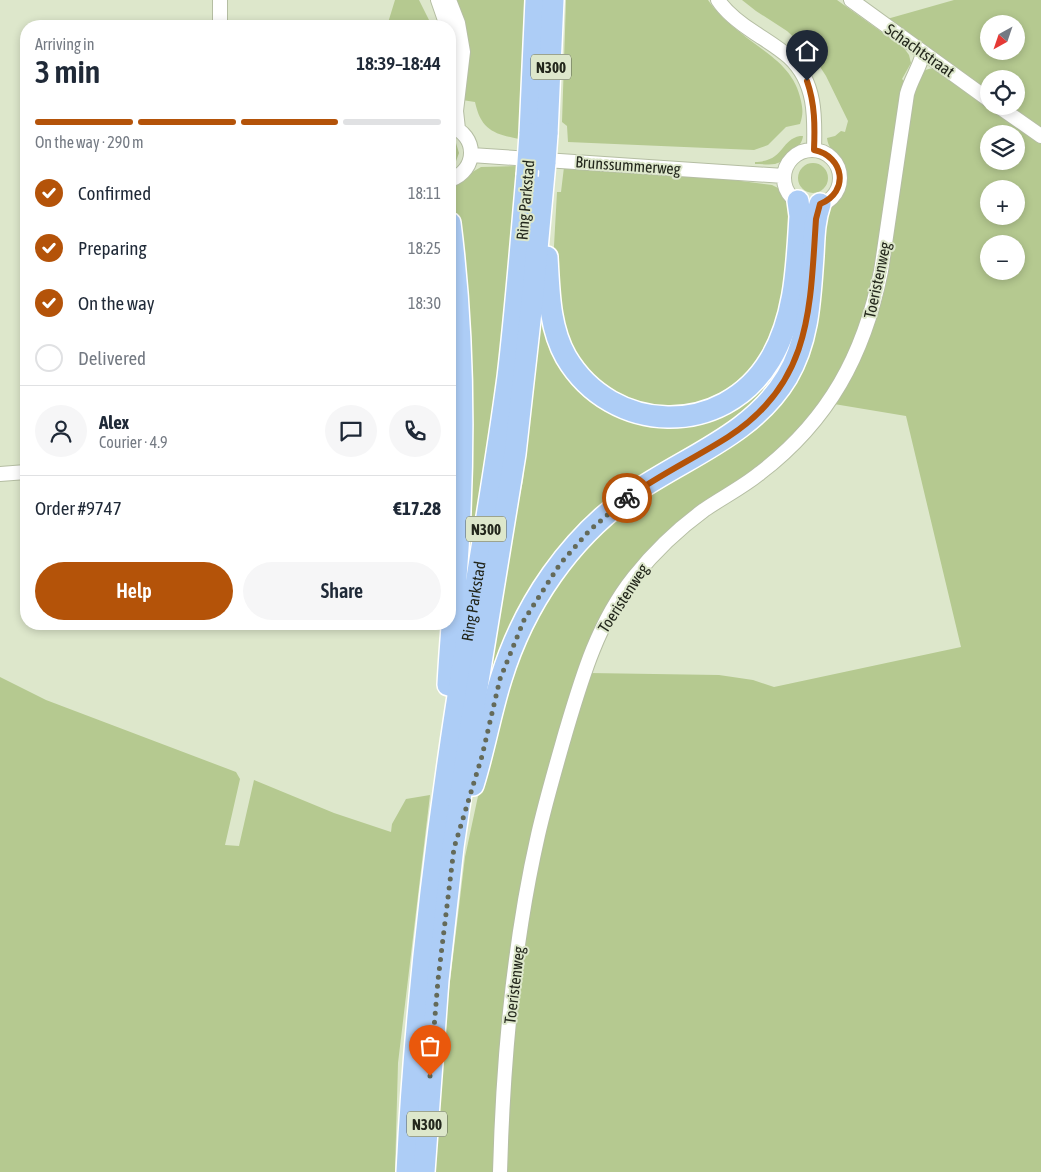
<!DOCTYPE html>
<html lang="en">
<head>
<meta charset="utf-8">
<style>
  body { margin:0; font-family:"Asap Condensed",sans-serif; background:#f6f6f7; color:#1f2937; height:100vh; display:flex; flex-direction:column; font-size:19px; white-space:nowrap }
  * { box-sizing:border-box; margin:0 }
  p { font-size:16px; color:#747a83 }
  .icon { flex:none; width:28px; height:28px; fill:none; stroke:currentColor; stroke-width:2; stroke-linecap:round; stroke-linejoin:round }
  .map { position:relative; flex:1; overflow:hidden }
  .drawer { position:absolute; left:20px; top:20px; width:436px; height:610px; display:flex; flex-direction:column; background:#fff; border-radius:20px; box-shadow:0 2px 8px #0003 }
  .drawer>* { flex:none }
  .needle { width:32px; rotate:220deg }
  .buttons { position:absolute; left:980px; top:15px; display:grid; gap:10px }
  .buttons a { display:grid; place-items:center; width:45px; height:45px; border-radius:50%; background:#fff; box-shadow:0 2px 8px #0003; font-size:25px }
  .pin { position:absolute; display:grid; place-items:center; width:42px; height:42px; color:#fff; margin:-51px -21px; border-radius:50% 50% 50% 0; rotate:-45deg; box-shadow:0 0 5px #0007 }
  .pin .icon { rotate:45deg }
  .courier { position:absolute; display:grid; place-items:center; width:50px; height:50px; margin:-25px; border:4px solid #b45309; border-radius:50%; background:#fff; color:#222; box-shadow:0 1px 6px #0007 }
  .overview em { font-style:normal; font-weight:600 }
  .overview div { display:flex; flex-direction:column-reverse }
  .overview { display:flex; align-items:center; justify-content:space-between; height:85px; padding:0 15px }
  h1 { font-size:32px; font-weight:600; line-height:38px }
  .bar { display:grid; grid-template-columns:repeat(4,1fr); gap:8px 5px; align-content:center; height:60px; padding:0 15px }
  .bar i { height:6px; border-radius:4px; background:#e0e1e3 }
  .bar .current { background:#b45309 }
  .bar p { grid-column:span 4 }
  .line { display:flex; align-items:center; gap:12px; padding:0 15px; border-top:1px solid #e0e1e3 }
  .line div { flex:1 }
  .round { display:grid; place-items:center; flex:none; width:52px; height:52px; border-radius:26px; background:#f6f6f7 }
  ol { padding:0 15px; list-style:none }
  li { display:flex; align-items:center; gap:15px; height:55px }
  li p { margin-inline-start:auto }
  li .icon { padding:5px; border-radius:50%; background:#b45309; color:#fff; stroke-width:4 }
  li:last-child { color:#747a83 }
  li i { width:28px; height:28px; border:2px solid #e0e1e3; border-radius:50% }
  .primary-button { display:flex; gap:10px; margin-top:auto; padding:10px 15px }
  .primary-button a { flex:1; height:58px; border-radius:30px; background:#b45309; color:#fff; font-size:20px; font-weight:600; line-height:58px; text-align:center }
  .primary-button a+a { background:#f6f6f7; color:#1f2937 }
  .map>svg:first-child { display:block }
  .green { fill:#b5c990; fill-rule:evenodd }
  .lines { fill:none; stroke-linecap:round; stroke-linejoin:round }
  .minor-casing { stroke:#b5bea3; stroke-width:16 }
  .highway-casing { stroke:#fff; stroke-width:24 }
  .minor { stroke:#fff; stroke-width:14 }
  .highway { stroke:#adcdf6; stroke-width:21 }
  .highway-bridge-casing { stroke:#fff; stroke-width:24; stroke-linecap:butt }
  .highway-bridge { stroke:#adcdf6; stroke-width:21 }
  .done { stroke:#646a59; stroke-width:5; stroke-dasharray:0 9 }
  .route { stroke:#b45309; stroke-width:6 }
  .labels { text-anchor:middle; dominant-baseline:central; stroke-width:4; stroke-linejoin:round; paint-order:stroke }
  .shield { fill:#dde7cb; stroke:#5b6150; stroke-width:1 }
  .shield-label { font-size:15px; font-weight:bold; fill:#23271c }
  .street-label { font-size:16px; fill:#23271c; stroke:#dde7cb }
</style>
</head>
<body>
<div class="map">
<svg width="1041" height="1172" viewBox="0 0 1041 1172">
  <rect width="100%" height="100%" fill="#dde7cb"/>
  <path class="green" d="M395,0H419L432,26H387Z
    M454,0H530L519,139C494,134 481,130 475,102L462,100Z
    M566,0H708C716,12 729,24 741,33C766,54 794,66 801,101C803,110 803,115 800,124L786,127L768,145L754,150L568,142L567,126L562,122Z
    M742,0H837L904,48L909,55L911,63L902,79L904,81L902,92C897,124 892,157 888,189C883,225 879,262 870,297C859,344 836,388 805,424C775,460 736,481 698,508C645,546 606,602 582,663L536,823L542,819L552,803L576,723L582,691L589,673L719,675L753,680L774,687L961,647L906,416L834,404L853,373L861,355L882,295L914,85C922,69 926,68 941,68L989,104V106H992L1041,142V1172H431L437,1090L465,857L496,712L517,645L532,613L548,587L565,564L597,528L638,495L744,430C820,371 812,301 821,214C837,198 857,183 838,158C833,151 828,147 827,138L835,136L841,131L845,132L848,121L826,76L811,53L787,31L756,11ZM989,134H1016V161H989ZM989,189H1016V216H989ZM989,244H1016V271H989Z
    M954,0H1041V132L1004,106H1016V79H989V95L887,19ZM989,24H1016V51H989Z
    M800,136H803C802,147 786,161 775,164C769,165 761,164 755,164V162C785,161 780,140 800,136Z
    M450,139L456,143L459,153L455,164L450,167Z
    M798 178a15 15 0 1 1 30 0a15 15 0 1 1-30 0Z
    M517,166L506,335L456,668L454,218L450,185L481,167Z
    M564,167L726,179L772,185L780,189L791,206L789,284L764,362L700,409L626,405L569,353L553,264L557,192H561Z
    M542,279L547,309L609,405L717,412L804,314L770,394L598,517L481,703L506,557L523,481Z
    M0,677L46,700L236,772L240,779L225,845L239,846L254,780L334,813L391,832L392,824L406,799L430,795L398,1063L395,1172H0Z"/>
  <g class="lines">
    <g class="minor-casing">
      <path id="minor" d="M220,0V26
        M438,0L447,26
        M449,0L458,23L463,52L456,111L458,129
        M718,0C727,14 741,24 755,33C767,41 779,48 789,57C816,82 815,117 814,150
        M851,0L989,100
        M450,43V64
        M998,106L1041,136
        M450,126C478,135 478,170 450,180
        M784 178a28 28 0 1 1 56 0a28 28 0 1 1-56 0Z
        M471,155L784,176
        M0,474L26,472
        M500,1172C503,1060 513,945 538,835C546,800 556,766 566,731C582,677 598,622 634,577C654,552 678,529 704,510C723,497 743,487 760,473C829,420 864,355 881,271L907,94C911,79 920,67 923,53"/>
    </g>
    <g class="highway-casing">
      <g id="highway">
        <path d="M530,134L536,0"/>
        <path d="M547,134L553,0"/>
        <path d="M547,257C549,291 549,327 566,357C612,435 723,438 770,360C796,317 797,264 800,216L798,201"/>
        <path d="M448,685C451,627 458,569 460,511C464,416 462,318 450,223"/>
        <path d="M473,785C484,750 490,714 501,679C524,604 570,537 635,492C688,456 753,434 787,377C809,340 810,297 813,256C814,238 814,221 820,204"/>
        <path id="s1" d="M407,1172C414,1033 429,894 449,756C467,629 491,504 508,377C516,310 521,243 527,176"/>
        <path d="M424,1172L438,980L453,847L473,712L515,454L533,293L545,162"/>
      </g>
    </g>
    <use href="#minor" class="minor"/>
    <use href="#highway" class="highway"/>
    <g class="highway-bridge-casing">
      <path id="highway-bridge" d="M545,162L547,134
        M527,176L530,134"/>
    </g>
    <use href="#highway-bridge" class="highway-bridge"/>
  </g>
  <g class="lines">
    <path class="done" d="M430,1076L438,980L454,848L482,756L500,679L524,620L560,564L590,530L627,498"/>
    <path class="route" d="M627,498C659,475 695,458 728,437C812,383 810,308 816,219L820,204C850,192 844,156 814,150C815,126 815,104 807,81"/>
  </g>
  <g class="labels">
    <g class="shield">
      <rect x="531" y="54.5" width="40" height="25" rx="4"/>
      <rect x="466" y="516.5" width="40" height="25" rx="4"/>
      <rect x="407" y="1111.5" width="40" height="25" rx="4"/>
    </g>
    <g class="shield-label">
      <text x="551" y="67">N300</text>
      <text x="486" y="529">N300</text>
      <text x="427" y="1124">N300</text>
    </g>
    <g class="street-label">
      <text transform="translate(920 50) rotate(35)">Schachtstraat</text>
      <text transform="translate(628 165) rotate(4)">Brunssummerweg</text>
      <text transform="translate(525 200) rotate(-85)">Ring Parkstad</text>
      <text transform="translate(877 280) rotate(-78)">Toeristenweg</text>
      <text transform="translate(623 598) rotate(-57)">Toeristenweg</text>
      <text stroke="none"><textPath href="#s1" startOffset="575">Ring Parkstad</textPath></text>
      <text transform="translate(514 985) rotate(-83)">Toeristenweg</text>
    </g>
  </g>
</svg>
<div class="buttons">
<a><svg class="needle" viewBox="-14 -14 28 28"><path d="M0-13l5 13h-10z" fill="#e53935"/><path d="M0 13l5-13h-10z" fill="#747a83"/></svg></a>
<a><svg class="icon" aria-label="locate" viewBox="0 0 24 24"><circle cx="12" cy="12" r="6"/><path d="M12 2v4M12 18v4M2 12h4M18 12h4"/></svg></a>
<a><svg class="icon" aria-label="layers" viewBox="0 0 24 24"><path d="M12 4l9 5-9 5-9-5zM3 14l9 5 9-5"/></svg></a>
<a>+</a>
<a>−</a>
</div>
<div class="pin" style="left:430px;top:1076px;background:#ea580c"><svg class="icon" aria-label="bag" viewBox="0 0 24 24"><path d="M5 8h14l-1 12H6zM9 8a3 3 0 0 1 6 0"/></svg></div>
<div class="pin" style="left:807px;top:81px;background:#1f2937"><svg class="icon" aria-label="home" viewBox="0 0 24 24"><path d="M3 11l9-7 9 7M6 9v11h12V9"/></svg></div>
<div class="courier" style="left:627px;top:498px"><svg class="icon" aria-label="bike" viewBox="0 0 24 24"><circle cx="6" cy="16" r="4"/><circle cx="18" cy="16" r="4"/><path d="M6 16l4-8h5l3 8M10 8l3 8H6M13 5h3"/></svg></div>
<section class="drawer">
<div class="overview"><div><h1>3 min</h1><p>Arriving in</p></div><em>18:39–18:44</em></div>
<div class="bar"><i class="current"></i><i class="current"></i><i class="current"></i><i></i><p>On the way · 290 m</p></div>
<ol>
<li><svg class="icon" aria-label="check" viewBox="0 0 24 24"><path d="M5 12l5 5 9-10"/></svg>Confirmed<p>18:11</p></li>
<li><svg class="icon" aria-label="check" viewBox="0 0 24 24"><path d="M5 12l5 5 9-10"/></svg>Preparing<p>18:25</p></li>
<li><svg class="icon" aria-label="check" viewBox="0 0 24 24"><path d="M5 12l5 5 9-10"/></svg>On the way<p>18:30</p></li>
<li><i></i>Delivered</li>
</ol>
<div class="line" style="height:90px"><a class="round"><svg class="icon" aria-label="person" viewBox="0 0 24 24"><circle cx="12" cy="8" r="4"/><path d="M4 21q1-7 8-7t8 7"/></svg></a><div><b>Alex</b><p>Courier · 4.9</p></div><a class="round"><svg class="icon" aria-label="chat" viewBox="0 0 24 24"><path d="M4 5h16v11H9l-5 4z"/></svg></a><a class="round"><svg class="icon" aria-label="phone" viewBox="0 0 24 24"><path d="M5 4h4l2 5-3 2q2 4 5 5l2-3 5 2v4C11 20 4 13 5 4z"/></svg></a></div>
<div class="line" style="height:65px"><div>Order #9747</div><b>€17.28</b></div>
<div class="primary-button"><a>Help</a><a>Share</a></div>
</section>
</div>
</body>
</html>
